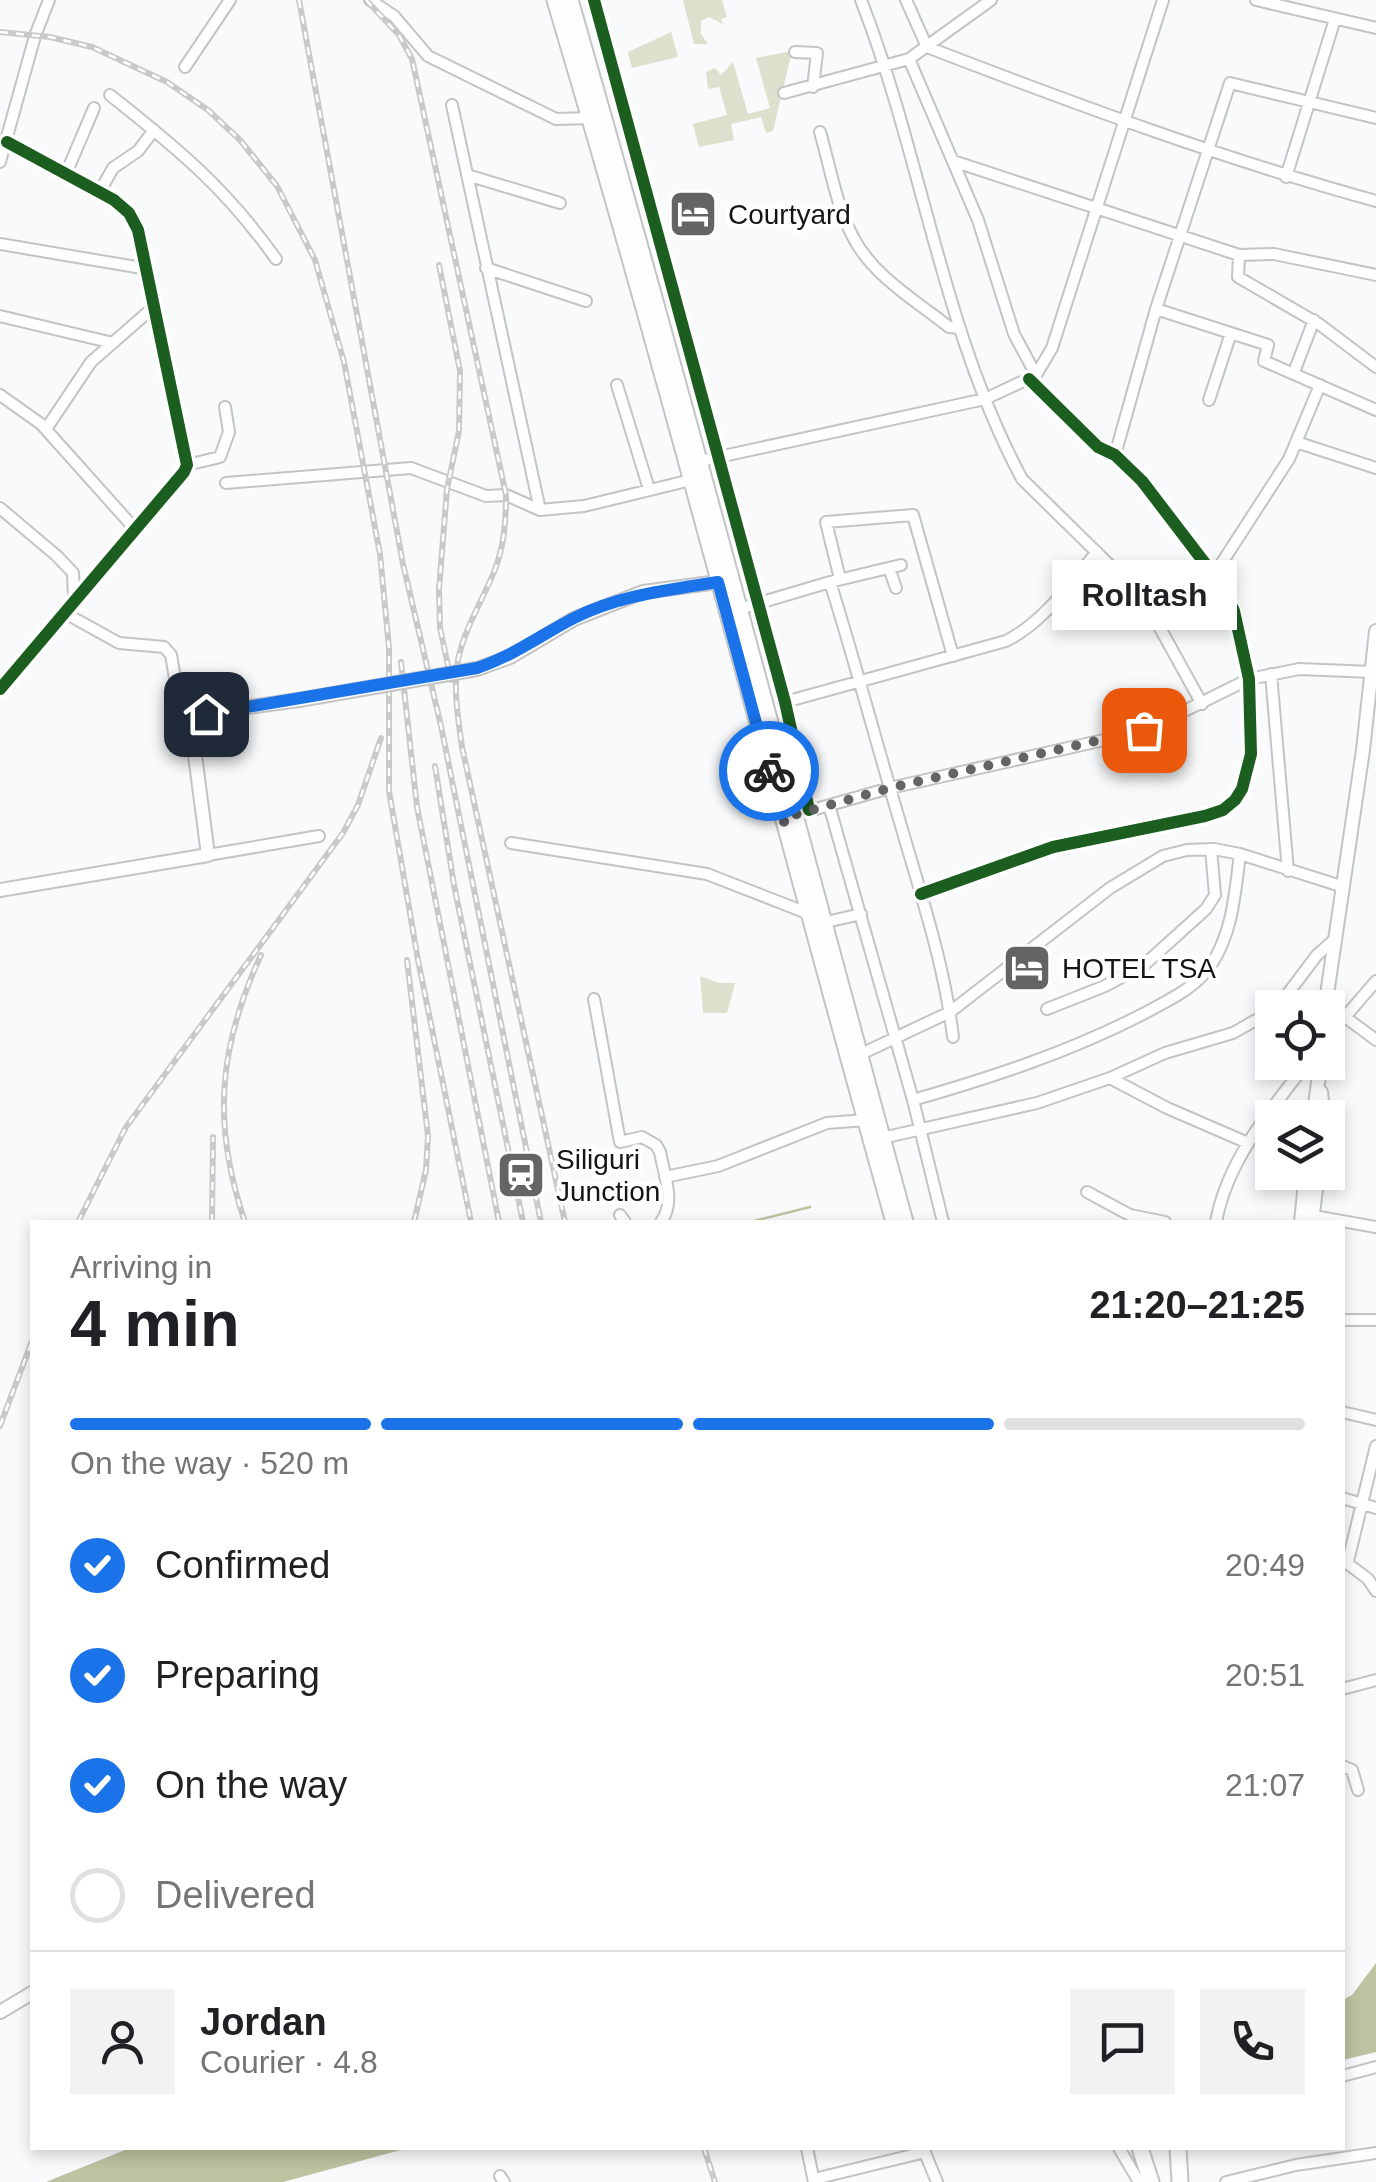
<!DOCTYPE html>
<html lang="en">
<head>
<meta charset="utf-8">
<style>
  body { margin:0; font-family:Helvetica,sans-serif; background:#f2f2f2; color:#202124; height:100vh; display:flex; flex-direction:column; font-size:38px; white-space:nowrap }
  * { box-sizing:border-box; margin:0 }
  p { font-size:32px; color:#757577 }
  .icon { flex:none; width:55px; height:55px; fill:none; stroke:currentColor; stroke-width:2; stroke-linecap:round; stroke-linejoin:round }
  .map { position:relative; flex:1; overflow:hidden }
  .drawer { position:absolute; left:30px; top:1220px; width:1315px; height:930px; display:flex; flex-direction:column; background:#fff; border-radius:0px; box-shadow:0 5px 15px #0003 }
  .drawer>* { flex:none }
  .buttons { position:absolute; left:1255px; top:990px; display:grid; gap:20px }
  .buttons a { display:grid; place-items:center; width:90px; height:90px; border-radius:0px; background:#fff; box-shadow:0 5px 15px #0003; font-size:50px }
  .pin { position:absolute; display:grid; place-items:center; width:85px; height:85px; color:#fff; margin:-42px; border-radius:20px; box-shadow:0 5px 15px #0006 }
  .courier { position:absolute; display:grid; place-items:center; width:100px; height:100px; margin:-50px; border:8px solid #1a73e8; border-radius:50%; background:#fff; color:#222; box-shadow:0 2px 12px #0007 }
  .bubble { position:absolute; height:70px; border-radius:0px; background:#fff; box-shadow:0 5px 15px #0003; font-size:32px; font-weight:800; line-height:70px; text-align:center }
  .summary em { font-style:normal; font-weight:800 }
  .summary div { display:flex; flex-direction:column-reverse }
  .summary { display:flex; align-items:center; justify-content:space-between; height:170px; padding:0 40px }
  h1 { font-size:65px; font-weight:800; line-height:75px }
  .bar { display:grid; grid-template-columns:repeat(4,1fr); gap:15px 10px; align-content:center; height:120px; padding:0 40px }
  .bar i { height:12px; border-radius:8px; background:#e0e0e0 }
  .bar .active { background:#1a73e8 }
  .bar p { grid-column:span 4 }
  .line { display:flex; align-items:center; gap:25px; padding:0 40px; border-top:2px solid #e0e0e0 }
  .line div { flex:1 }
  .round { display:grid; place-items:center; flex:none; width:105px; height:105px; border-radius:0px; background:#f2f2f2 }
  ol { padding:0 40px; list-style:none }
  li { display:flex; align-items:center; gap:30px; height:110px }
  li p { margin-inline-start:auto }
  li .icon { padding:10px; border-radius:50%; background:#1a73e8; color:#fff; stroke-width:4 }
  li:last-child { color:#757577 }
  li i { width:55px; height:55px; border:5px solid #e0e0e0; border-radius:50% }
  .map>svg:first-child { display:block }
  .green { fill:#dce1cd }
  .water { fill:#bbc3a1 }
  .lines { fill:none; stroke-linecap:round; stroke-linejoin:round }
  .stream { stroke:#bbc3a1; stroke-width:2.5 }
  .minor-casing { stroke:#c3c4c5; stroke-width:14 }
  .tertiary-casing { stroke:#c3c4c5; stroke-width:16 }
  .primary-casing { stroke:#c3c4c5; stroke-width:19 }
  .minor { stroke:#fefefe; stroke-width:10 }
  .tertiary { stroke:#fefefe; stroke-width:12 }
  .primary { stroke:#fefefe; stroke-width:15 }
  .rail-casing { stroke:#c9c9c9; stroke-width:6 }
  .rail { stroke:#fff; stroke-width:2.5; stroke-dasharray:8; stroke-linecap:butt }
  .tertiary-bridge-casing { stroke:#c3c4c5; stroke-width:16; stroke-linecap:butt }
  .tertiary-bridge { stroke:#fefefe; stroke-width:12 }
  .cycleway-casing { stroke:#fff; stroke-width:19 }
  .cycleway { stroke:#1b5e20; stroke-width:12 }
  .done { stroke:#646466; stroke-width:10; stroke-dasharray:0 18 }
  .route { stroke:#1a73e8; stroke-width:12 }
  .labels { text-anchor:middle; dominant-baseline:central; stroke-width:9; stroke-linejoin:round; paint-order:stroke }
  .poi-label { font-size:28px; fill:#131415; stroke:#fff; text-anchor:start }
</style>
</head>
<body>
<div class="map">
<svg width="1376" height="2182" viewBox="0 0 1376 2182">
  <rect width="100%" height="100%" fill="#f9fafb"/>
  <path class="green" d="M683,0H722L727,17L721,19L723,24L709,17L701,21V34L708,44H694Z
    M671,32L678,57L632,68L628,52Z
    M792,51L773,131L766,133L761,117L731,124L734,140L699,147L693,124L727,115L719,87L708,89L706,72L715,68L721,75L733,62L748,114L770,108L756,58Z
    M700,976L719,983H735L727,1013H703Z"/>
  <path class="water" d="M1376,1963V2052L1343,2060V2000L1352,1995Z
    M130,2148H408L283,2182H46Z"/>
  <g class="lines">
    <path class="stream" d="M750,1222L810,1207"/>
    <g class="minor-casing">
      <path id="minor" d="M370,0L394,16L428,56L556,119L590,118
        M594,0L785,702L809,810
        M861,0C922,157 942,330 1022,479L1134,589L1160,628L1202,704
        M906,0L927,47C1075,104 1223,159 1376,201
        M1256,0L1376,28
        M795,52L817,53L813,87
        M909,59L978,220L1014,334L1036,375
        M185,67L230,0
        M784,93L909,59L991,0
        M110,95C178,149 225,187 276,259
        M452,105L540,510
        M820,132C830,166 836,205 853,237C872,275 916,301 949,327L960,328
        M953,161L1239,255L1274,254L1376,275
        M0,162L35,36L49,0
        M467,175L560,203
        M65,176L94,108
        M1286,177L1335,19
        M99,193L113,168L138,151L154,130
        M0,244L148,269
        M1239,255L1238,277L1319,324L1376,367
        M486,268L586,301
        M1156,309L1268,345L1264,361L1376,410
        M0,316L113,343
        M1294,372L1314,320
        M617,385L649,489
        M0,395L41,424L135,529
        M1209,400L1231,333
        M46,429L91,362L156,305
        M1296,442L1376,468
        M1115,455L1156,309L1230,83L1376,118
        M700,461L985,399L1036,375L1052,348L1163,0
        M187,465L220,457L229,432L225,407
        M226,483L411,468L486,496L506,495L540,510L584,506L691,480
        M0,508L57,556L73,573L74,598
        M889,568L896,588
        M1214,575L1289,459L1320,385
        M840,579L826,522L913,515L953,656
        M830,582C854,658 874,735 897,812C918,886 944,961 953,1037
        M739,609L830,582L901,565
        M63,612L119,643L164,647L171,655L187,749L194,751
        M1271,674L1288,871
        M0,689L184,472L187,465L138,230L129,213L114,200L7,142
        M785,702L1006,641C1044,622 1070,583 1097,552
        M829,805L913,1100L943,1222
        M805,812L890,788L1144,731L1249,679L1299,669L1372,672
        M511,843L707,874L807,913
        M208,855L319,836
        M921,894L1053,847L1205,816L1223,810L1235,800L1242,789L1251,754L1249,679L1234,611L1220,583L1142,481L1115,455L1098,447L1029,379
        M822,923L861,914
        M594,999L620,1142L642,1137L656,1145L660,1152C664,1175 676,1202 661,1222
        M1277,1008L1317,955L1334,940
        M1047,1009L1105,986L1144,965L1206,909L1215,895L1211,849
        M1328,1010L1345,1017L1376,1040
        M1345,1017L1376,981
        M859,1055L950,1012L1110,888L1163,856L1187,850L1214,849L1240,854L1344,887
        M1110,1078L1167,1108L1248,1143
        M913,1100C993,1077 1069,1052 1143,1014C1167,1001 1196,988 1211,965C1233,932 1235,892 1240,854
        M882,1138L1037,1103L1110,1078L1165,1053L1233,1033L1272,1011
        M665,1177L718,1166L827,1123L866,1120
        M1087,1192L1130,1215L1165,1222
        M620,1215L625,1222
        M1308,1215L1376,1227
        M1216,1222C1227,1161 1270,1110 1308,1062
        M1342,1320H1376
        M1342,1412L1376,1420
        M1342,1498L1376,1508
        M1343,1560L1368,1579L1376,1591
        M1348,1561L1376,1446
        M1342,1689L1376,1680
        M1342,1766L1352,1770L1358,1790
        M1342,2076L1376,2067
        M807,2148L814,2182
        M923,2148L937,2182
        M1119,2148L1139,2182
        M500,2176L504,2182
        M814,2179L925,2152
        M1226,2182L1296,2165L1376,2153"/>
    </g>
    <g class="tertiary-casing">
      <path id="tertiary" d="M643,592L718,582
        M0,890L208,855L192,732L196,720L206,713L299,700
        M1325,1008L1363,750L1376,631
        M1321,1092L1324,1118
        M1313,1118L1321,1062
        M1301,1222L1306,1172
        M1312,1222L1318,1172
        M0,2012L32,1993"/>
    </g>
    <g class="primary-casing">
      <path id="primary" d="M555,0C676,405 780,815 894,1222
        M570,0C687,406 794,815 905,1222
        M1140,2148L1151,2182
        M1178,2148L1180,2182"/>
    </g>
    <use href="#minor" class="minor"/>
    <use href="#tertiary" class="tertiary"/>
    <use href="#primary" class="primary"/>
    <g class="rail-casing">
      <path id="rail" d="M299,0L403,564L441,726L541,1222
        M366,0L399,35L412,59L506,495C506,522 504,547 494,572C482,601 464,630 458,660C453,689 458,718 462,747L565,1222
        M0,32L50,37L92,47L167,82L208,110L240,140L277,186L315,260L344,362L380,554L389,648V791L418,960L471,1222
        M439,265L460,371L459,431L447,489L439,590L440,628L451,680
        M401,662L417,807L499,1222
        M435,766L454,885L523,1222
        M407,960L428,1136L426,1170L414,1222
        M78,1222L126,1127L343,833L358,805L381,738
        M212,1222L213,1137
        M245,1222C212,1125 218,1048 261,955
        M0,1426L32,1341
        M704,2148L715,2182"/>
    </g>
    <use href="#rail" class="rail"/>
    <g class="tertiary-bridge-casing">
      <path id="tertiary-bridge" d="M299,700L477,669L510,657L574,619L643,592"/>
    </g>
    <use href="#tertiary-bridge" class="tertiary-bridge"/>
    <g class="cycleway-casing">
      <path id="cycleway" d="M594,0L785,702L809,810
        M0,689L184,472L187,465L138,230L129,213L114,200L7,142
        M921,894L1053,847L1205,816L1223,810L1235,800L1242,789L1251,754L1249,679L1234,611L1220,583L1142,481L1115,455L1098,447L1029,379"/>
    </g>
    <use href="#cycleway" class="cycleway"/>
  </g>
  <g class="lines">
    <path class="done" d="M769,771L783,822L795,819L794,815L890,788L1144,730"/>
    <path class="route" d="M206,714L477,668C513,656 541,635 574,618C620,595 668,590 718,582L769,771"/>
  </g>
  <defs>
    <g id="hotel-square" transform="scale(2.5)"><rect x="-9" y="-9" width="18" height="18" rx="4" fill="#646466" stroke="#fff"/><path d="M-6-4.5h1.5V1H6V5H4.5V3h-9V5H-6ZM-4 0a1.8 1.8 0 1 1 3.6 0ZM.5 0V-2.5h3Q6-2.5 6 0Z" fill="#fff"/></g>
    <g id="station-square" transform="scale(2.5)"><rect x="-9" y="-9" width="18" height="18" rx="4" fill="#646466" stroke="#fff"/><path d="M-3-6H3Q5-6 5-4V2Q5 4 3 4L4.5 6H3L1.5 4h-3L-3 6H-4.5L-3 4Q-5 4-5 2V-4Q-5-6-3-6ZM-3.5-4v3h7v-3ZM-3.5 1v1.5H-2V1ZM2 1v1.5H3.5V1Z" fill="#fff"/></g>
  </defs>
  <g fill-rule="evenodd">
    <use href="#hotel-square" x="693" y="214"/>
    <use href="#hotel-square" x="1027" y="968"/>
    <use href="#station-square" x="521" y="1175"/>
  </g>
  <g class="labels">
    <g class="poi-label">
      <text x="728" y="214">Courtyard</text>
      <text x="1062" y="968">HOTEL TSA</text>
      <text x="556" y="1159">Siliguri<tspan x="556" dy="32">Junction</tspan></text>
    </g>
  </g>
</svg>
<div class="buttons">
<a><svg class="icon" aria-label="locate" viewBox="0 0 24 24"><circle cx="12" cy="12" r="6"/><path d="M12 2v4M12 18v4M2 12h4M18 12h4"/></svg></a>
<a><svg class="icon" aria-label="layers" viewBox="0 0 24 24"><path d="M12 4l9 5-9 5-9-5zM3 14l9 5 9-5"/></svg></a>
</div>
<div class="pin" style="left:1144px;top:730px;background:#ea580c"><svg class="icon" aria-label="bag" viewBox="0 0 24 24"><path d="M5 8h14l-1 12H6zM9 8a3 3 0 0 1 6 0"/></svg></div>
<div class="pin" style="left:206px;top:714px;background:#1f2937"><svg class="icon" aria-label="home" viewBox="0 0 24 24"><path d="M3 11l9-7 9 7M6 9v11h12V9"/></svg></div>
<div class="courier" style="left:769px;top:771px"><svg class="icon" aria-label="bike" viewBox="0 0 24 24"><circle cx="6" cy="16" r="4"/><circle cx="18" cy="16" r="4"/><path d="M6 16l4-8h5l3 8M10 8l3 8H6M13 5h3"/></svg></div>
<div class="bubble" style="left:1052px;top:560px;width:185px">Rolltash</div>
<section class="drawer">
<div class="summary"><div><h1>4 min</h1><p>Arriving in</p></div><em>21:20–21:25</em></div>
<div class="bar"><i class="active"></i><i class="active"></i><i class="active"></i><i></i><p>On the way · 520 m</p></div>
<ol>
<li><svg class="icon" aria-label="check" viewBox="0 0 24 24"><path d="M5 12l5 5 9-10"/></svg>Confirmed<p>20:49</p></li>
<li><svg class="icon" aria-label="check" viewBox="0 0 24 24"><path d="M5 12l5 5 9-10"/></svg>Preparing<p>20:51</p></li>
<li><svg class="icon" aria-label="check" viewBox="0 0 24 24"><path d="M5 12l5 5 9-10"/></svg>On the way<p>21:07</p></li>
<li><i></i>Delivered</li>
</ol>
<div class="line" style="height:180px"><a class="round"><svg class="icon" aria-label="person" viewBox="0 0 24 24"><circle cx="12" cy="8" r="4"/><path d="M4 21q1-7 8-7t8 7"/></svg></a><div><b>Jordan</b><p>Courier · 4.8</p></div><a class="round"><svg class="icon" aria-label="chat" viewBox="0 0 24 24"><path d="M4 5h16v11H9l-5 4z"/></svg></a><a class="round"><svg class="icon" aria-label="phone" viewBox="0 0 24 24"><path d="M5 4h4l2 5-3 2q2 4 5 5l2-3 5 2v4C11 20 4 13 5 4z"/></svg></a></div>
</section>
</div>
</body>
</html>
